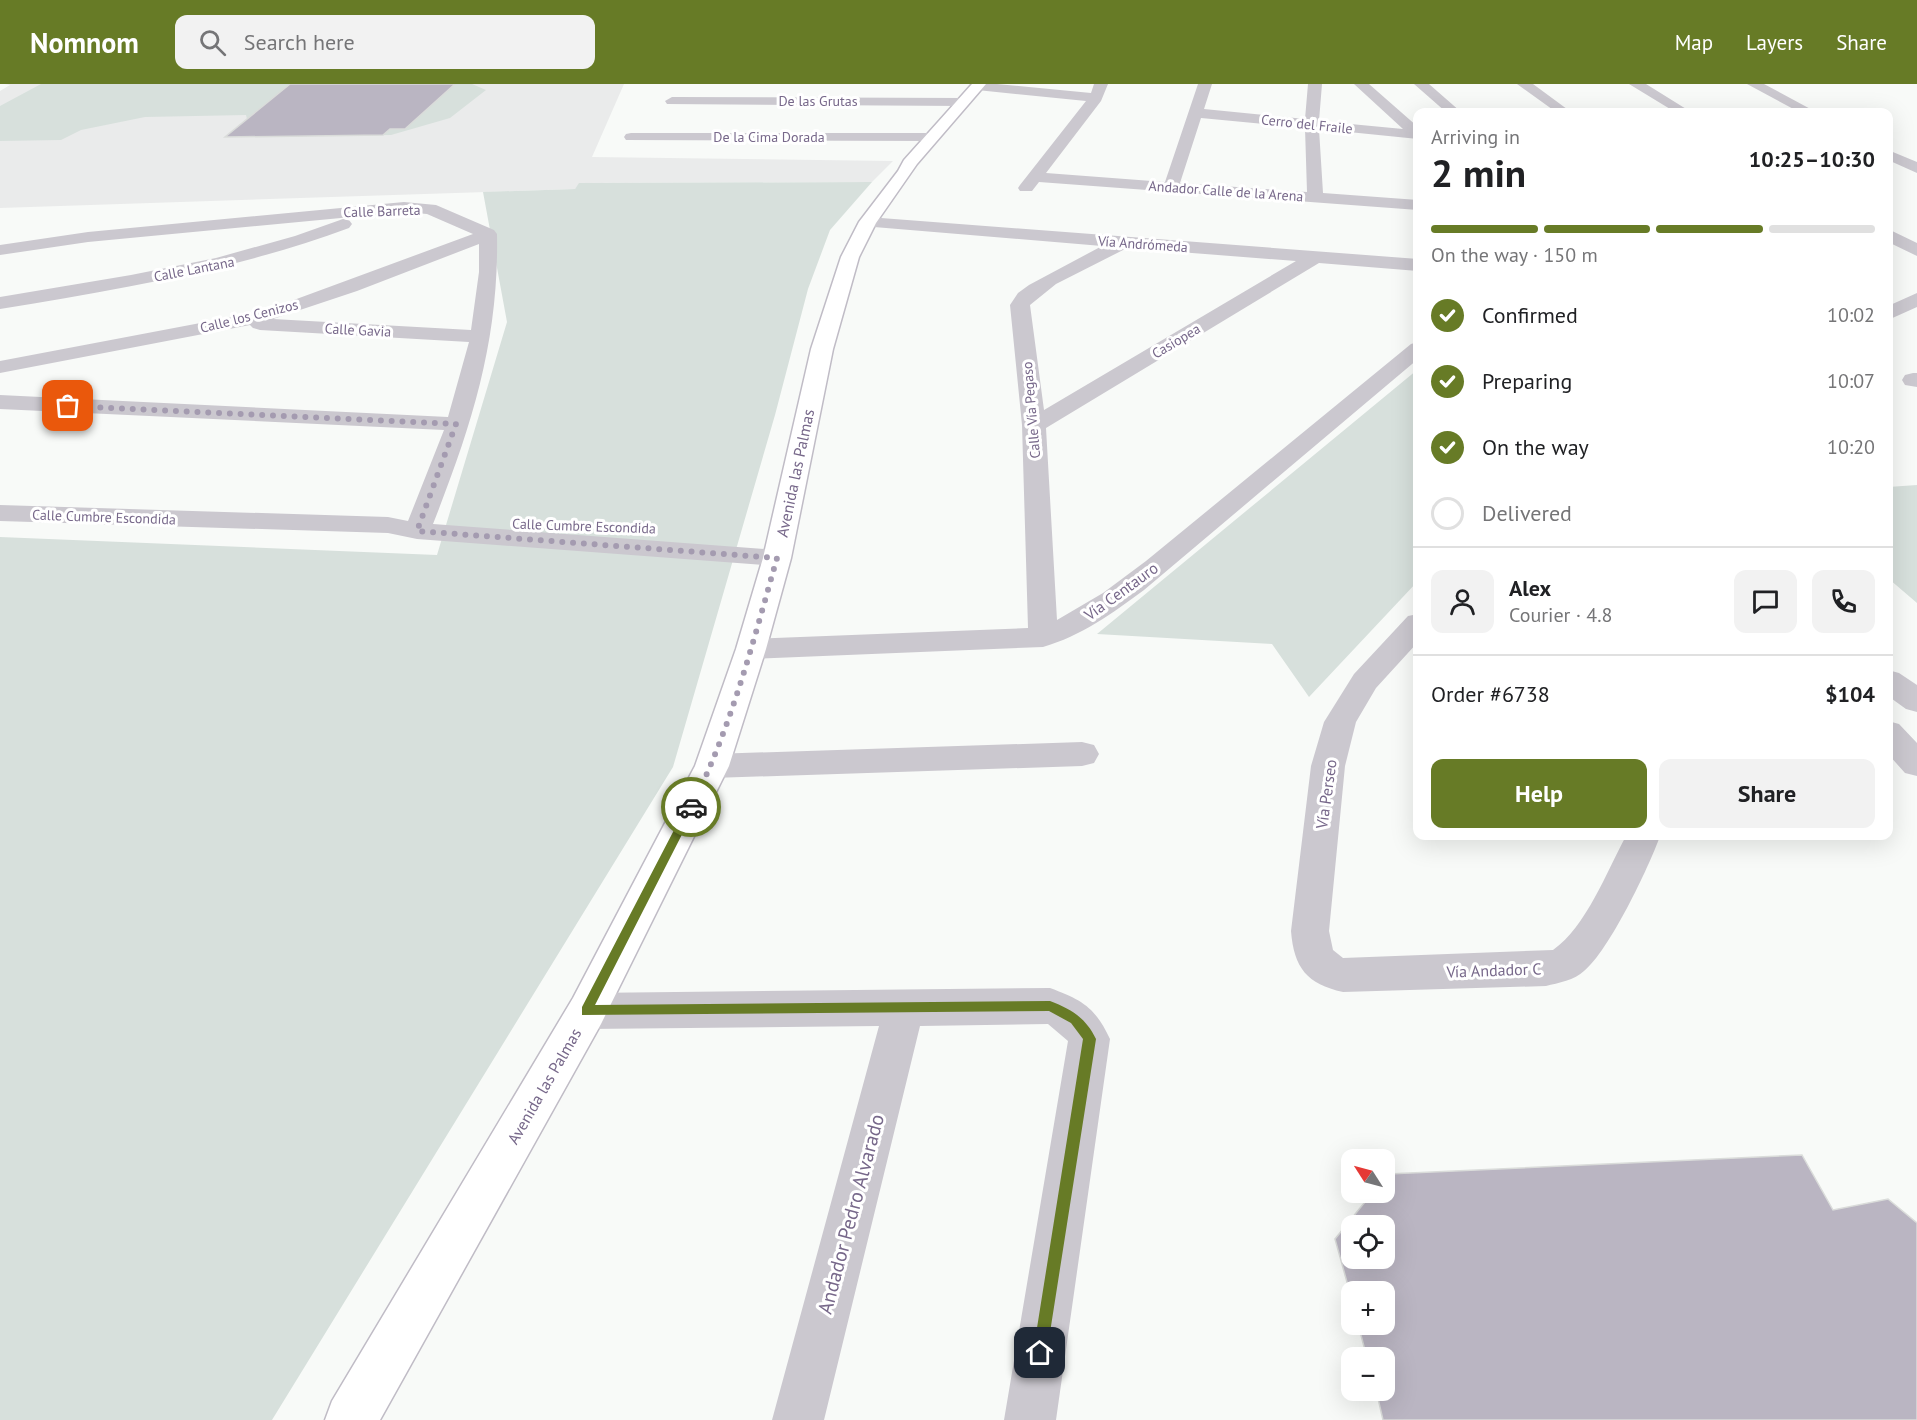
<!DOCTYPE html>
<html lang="en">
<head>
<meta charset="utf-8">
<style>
  body { margin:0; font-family:"PT Sans",sans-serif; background:#f2f2f2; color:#202124; height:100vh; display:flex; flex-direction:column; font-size:22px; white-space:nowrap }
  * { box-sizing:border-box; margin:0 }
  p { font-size:20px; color:#757577 }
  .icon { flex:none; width:33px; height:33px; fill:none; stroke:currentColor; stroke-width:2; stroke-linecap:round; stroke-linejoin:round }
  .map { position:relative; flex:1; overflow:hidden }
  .details { position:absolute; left:1413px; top:24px; width:480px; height:732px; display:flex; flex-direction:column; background:#fff; border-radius:12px; box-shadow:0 6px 24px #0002 }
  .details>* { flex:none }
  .needle { width:39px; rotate:306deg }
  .fabs { position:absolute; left:1341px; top:1065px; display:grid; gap:12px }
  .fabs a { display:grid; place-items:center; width:54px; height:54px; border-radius:12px; background:#fff; box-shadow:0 6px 24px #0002; font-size:30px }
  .pin { position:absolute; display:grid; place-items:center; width:51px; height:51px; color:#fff; margin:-26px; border-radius:12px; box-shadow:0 3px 9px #0006 }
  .courier { position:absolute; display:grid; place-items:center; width:60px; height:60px; margin:-30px; border:4px solid #677b26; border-radius:50%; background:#fff; color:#222; box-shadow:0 2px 8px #0007 }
  .summary em { font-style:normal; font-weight:600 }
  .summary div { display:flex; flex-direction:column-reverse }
  .summary { display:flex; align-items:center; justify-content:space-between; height:102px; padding:0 18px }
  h1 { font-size:39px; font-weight:600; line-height:45px }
  .bar { display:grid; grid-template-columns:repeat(4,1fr); gap:9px 6px; align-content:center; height:72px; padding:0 18px }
  .bar i { height:8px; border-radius:4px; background:#e0e0e0 }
  .bar .current { background:#677b26 }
  .bar p { grid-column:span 4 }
  .line { display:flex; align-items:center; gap:15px; padding:0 18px; border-top:2px solid #e0e0e0 }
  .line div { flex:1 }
  .round { display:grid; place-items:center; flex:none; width:63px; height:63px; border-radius:12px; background:#f2f2f2 }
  ol { padding:0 18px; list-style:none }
  li { display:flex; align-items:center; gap:18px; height:66px }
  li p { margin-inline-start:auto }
  li .icon { padding:6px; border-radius:50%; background:#677b26; color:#fff; stroke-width:4 }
  li:last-child { color:#757577 }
  li i { width:33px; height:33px; border:3px solid #e0e0e0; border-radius:50% }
  .action { display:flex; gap:12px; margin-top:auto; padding:12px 18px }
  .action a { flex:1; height:69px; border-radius:12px; background:#677b26; color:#fff; font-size:24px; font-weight:600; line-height:69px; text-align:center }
  .action a+a { background:#f2f2f2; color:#202124 }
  header { display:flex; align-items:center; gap:36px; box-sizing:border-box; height:84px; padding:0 30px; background:#677b26; color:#fff }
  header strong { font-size:28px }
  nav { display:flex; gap:33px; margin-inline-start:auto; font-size:21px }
  .search { width:420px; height:54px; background:#f2f2f2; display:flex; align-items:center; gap:15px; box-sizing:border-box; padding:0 21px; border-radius:12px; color:#757577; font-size:22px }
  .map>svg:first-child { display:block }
  .built { fill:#eaebeb }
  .green { fill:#d7e0dc }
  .building { fill:#bab5c2; stroke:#dadcda; stroke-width:1.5; fill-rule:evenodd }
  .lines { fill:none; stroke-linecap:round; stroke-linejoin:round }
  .secondary-casing { stroke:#c0bcc6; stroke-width:3 }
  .street { fill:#cbc8cf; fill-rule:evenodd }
  .secondary { fill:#fff; fill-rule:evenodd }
  .route { fill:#677b26 }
  .done { stroke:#a49bb0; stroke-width:6; stroke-dasharray:0 10.8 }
  .labels { text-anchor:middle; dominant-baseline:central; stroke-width:6; stroke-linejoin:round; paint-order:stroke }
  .far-street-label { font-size:14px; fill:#77688a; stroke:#fff }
  .street-label { font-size:16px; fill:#77688a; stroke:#fff }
  .near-street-label { font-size:20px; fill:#77688a; stroke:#fff }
</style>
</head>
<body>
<header>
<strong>Nomnom</strong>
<div class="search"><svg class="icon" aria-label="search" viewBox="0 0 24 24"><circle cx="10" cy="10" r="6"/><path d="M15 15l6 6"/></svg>Search here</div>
<nav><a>Map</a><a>Layers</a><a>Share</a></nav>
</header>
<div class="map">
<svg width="1917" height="1336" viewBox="0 0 1917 1336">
  <rect width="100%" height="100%" fill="#f8faf8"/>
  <path class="built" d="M5,0H624L592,73L893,77L872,98L580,99L575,105L0,124V7L10,1Z"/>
  <path class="green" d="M41,0H472L486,6L450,34L391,51L225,53L247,35L246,31L145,33L81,46L61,56L0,57V22Z
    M872,98L830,146L808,205L775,331L673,683L272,1336H0V453L437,471L507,238L483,108L575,105L579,99Z
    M1417,286V498L1309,613L1272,560L1097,550Z
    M1917,401V519L1889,495L1888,403Z"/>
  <path class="building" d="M290,0H455L405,45H390L383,51L225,53Z
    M1802,1071L1833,1126L1888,1115L1917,1139V1336H1383L1376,1306H1384V1274H1367L1358,1240H1384V1208H1352V1216L1335,1155L1373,1108H1384V1094L1388,1090ZM1352,1142H1384V1174H1352Z"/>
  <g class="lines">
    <g class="secondary-casing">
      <path id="secondary" d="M972,0H986L917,80L876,139L859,173L833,265L791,474L766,565L729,682L601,940L380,1336H325L332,1317L573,914L695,682L736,565L763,474L811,265L841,173L859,138L898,87L904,76Z"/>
    </g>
    <path class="street" d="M972,0H997L1091,9L1094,0H1108L1101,17L1046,89L1165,98L1198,0H1212L1204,25L1305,35L1308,0H1322L1319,37L1403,45L1354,0H1369L1418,43V55L1319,45L1323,109L1418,116V126L1039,98L1032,107H1020L1018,104L1020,101L1086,17L977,6L972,5ZM1201,34L1305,44L1307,108L1180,99Z
      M1414,0H1429L1461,28H1446Z
      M1517,0H1533L1571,28H1556Z
      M1629,0H1646L1691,28H1675Z
      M1747,0H1764L1816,28H1799Z
      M672,13L964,14L971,18L964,22L667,20L665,17Z
      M631,49H933L940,53L933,57L626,56L624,53L626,50Z
      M1888,66L1917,78V89L1888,76Z
      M404,118L436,121L494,146L497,150C499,257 472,341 433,440L777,466L787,468L791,474L787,480L777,482L417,455L388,449L0,437V421L388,433L408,437L444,346L0,325V311L448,333L469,258L260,246L253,244L250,241L0,289V277L232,233L283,220L473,150L427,130L404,128L88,158L0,171V161L88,148ZM479,160V188L471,246L273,235L357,207Z
      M868,133L1418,175V187L1319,179L1046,344L1057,536L1103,509L1146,477L1411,260L1418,258V275L1144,506C1113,529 1081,552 1043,563L751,575L740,572L736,565L740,558L751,555L1028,544L1022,341L1010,221L1018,209L1029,201L1102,162L862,142L859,138L862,134ZM1127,164L1296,177L1044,326L1030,221L1056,200Z
      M343,135L349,136L352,140L349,144C236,186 119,205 0,225V213L131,191L216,174L295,152Z
      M1888,145L1917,159V172L1888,158Z
      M1917,209V223L1888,236V222Z
      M1913,289H1917V303L1905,301L1902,296L1905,291Z
      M1418,530V558L1376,604L1356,638L1345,682L1329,847L1333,866L1343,874L1553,866C1586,843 1607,787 1626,752H1660C1649,783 1609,867 1584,887C1575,896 1558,899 1546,902L1343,908C1307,900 1294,884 1291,847L1311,682L1324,638L1354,590L1408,532Z
      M1888,586L1899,589L1917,601V628L1906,625L1888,612Z
      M1888,637L1899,640L1917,659V692L1905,689L1888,670Z
      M1082,658L1094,661L1099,670L1094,679L1082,682L712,694L700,691L695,682L700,673L712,670Z
      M1050,904C1082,916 1095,923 1110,955L1056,1336H1004L1068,957L1048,940L920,942L824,1336H772L879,942L587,945L573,940L567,927L573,914L587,909Z"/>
    <use href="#secondary" class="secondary"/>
  </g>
  <path class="route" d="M691,719L696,723L595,921L1050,917C1071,925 1086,934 1096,955L1046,1274L1040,1276L1035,1274L1033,1269L1083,955L1071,939L1049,927L582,931V923L686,723Z"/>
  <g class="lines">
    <path class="done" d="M68,322L456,340L417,447L777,474C753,558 731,645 691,723"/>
  </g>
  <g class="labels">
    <g class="far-street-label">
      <text x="818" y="17">De las Grutas</text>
      <text transform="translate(1307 40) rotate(6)">Cerro del Fraile</text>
      <text x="769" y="53">De la Cima Dorada</text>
      <text transform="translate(1226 107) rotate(4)">Andador Calle de la Arena</text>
      <text transform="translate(382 127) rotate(-2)">Calle Barreta</text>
      <text transform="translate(1143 160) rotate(4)">Vía Andrómeda</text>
      <text transform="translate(194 185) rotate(-11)">Calle Lantana</text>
      <text transform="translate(249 232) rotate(-14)">Calle los Cenizos</text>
      <text transform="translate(358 246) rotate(3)">Calle Gavia</text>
      <text transform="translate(1176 257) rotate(-31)">Casiopea</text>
      <text transform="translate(1031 326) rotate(-95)">Calle Vía Pegaso</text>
      <text transform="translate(104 433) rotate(2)">Calle Cumbre Escondida</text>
      <text transform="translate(584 442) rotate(2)">Calle Cumbre Escondida</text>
    </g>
    <g class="street-label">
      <text transform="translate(795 389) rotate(-78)">Avenida las Palmas</text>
      <text transform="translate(1121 507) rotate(-36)">Vía Centauro</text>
      <text transform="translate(1326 710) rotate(-82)">Vía Perseo</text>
      <text transform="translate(1494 886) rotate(-2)">Vía Andador C</text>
      <text transform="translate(544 1002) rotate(-60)">Avenida las Palmas</text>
    </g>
    <g class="near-street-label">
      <text transform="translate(851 1130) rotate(-75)">Andador Pedro Alvarado</text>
    </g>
  </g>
</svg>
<div class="fabs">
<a><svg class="needle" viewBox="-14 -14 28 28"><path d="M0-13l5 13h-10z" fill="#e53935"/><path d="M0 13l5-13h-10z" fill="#757577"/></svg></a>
<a><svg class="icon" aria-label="locate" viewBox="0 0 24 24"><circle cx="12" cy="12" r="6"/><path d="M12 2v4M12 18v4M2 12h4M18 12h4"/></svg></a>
<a>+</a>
<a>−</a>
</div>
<div class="pin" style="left:68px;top:322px;background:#ea580c"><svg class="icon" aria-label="bag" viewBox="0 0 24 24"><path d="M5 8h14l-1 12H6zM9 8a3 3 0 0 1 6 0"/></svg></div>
<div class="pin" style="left:1040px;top:1269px;background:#1f2937"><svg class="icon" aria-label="home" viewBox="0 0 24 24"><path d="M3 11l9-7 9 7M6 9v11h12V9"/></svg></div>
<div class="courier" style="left:691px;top:723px"><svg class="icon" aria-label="car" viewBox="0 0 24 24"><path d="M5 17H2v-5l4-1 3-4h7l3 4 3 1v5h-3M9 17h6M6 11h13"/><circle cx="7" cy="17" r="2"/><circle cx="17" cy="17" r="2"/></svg></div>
<section class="details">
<div class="summary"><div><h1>2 min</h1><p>Arriving in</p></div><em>10:25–10:30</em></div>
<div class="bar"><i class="current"></i><i class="current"></i><i class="current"></i><i></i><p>On the way · 150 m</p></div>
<ol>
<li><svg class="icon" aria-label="check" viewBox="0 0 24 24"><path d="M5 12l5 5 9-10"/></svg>Confirmed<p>10:02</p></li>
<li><svg class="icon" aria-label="check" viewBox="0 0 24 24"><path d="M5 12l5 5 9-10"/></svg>Preparing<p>10:07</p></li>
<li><svg class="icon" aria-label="check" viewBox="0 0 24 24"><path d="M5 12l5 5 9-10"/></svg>On the way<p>10:20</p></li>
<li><i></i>Delivered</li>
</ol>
<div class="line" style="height:108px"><a class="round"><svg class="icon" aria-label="person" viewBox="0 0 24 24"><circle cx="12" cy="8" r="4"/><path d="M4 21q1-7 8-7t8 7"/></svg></a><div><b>Alex</b><p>Courier · 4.8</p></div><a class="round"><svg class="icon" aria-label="chat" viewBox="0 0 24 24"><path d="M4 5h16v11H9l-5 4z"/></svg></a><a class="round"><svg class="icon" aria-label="phone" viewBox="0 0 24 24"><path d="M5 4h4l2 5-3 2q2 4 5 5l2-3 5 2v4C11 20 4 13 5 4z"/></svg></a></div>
<div class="line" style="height:78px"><div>Order #6738</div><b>$104</b></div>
<div class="action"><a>Help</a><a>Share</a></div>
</section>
</div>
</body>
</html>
